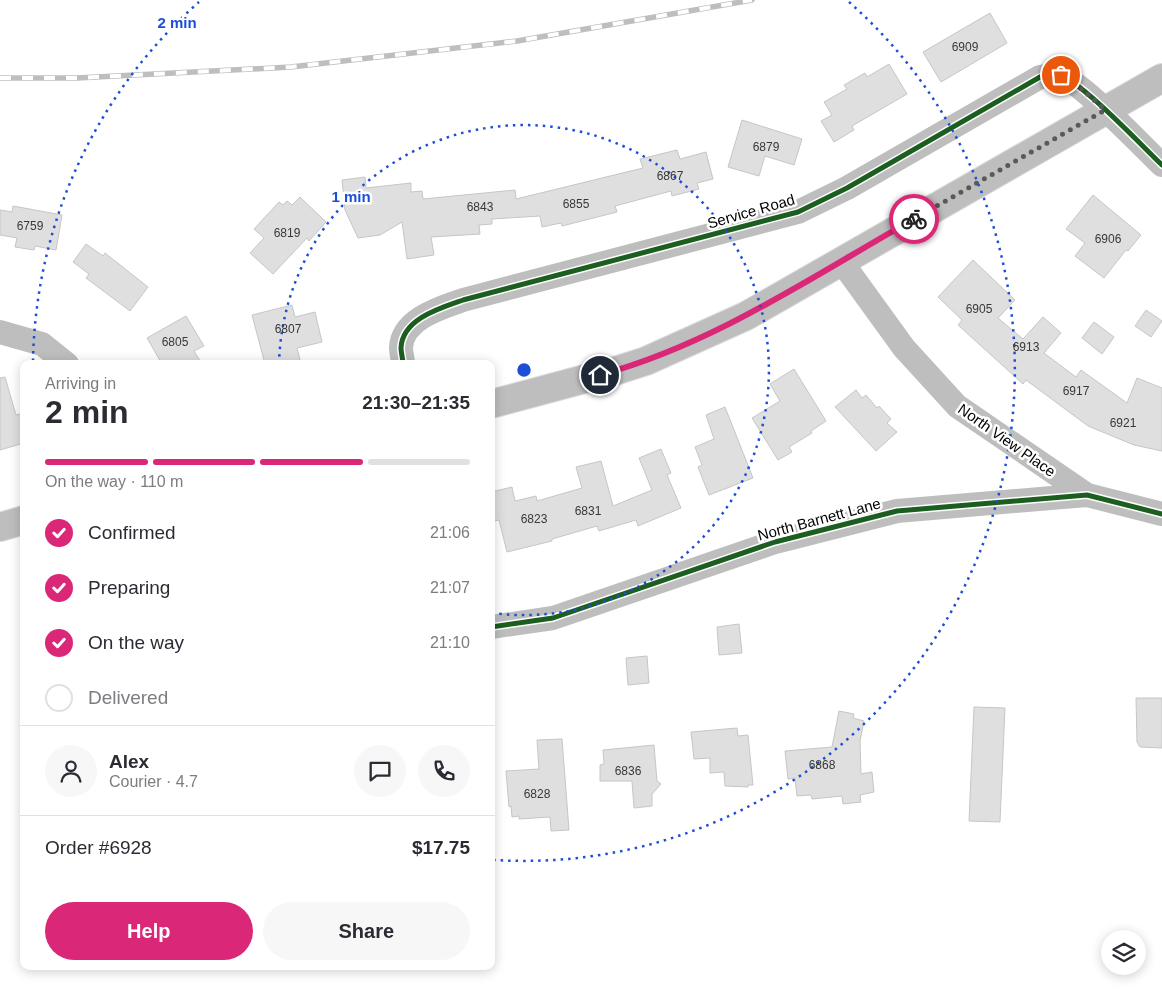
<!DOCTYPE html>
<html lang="en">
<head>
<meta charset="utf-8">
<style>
  body { margin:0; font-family:Helvetica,sans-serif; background:#f7f7f7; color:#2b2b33; height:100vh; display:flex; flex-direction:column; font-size:19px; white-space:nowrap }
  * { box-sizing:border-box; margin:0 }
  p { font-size:16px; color:#7c7c81 }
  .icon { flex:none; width:28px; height:28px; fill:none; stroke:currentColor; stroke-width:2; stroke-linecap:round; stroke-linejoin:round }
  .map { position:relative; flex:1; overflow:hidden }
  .sheet { position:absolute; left:20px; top:360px; width:475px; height:610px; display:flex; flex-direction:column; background:#fff; border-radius:10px; box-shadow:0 2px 12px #0003 }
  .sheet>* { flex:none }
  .fabs { position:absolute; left:1101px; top:930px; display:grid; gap:10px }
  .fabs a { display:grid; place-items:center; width:45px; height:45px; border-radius:50%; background:#fff; box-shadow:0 2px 12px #0003; font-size:25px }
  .pin { position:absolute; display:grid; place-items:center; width:42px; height:42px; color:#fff; margin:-21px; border:2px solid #fff; border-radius:50%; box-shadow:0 1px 5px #0007 }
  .courier { position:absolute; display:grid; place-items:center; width:50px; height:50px; margin:-25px; border:4px solid #db2777; border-radius:50%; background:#fff; color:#222; box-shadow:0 1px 6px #0007 }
  .headline em { font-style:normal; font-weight:600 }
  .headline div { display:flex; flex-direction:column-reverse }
  .headline { display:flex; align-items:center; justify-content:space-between; height:85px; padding:0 25px }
  h1 { font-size:32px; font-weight:600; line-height:38px }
  .bar { display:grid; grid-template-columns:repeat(4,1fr); gap:8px 5px; align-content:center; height:60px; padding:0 25px }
  .bar i { height:6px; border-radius:4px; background:#e1e1e2 }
  .bar .current { background:#db2777 }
  .bar p { grid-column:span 4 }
  .line { display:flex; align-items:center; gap:12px; padding:0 25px; border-top:1px solid #e1e1e2 }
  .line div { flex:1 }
  .round { display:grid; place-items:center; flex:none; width:52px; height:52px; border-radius:26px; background:#f7f7f7 }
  ol { padding:0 25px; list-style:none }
  li { display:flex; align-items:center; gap:15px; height:55px }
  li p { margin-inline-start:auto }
  li .icon { padding:5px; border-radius:50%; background:#db2777; color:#fff; stroke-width:4 }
  li:last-child { color:#7c7c81 }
  li i { width:28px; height:28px; border:2px solid #e1e1e2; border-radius:50% }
  .primary-button { display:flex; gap:10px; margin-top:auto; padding:10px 25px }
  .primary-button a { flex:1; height:58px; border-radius:30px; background:#db2777; color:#fff; font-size:20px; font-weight:600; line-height:58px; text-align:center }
  .primary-button a+a { background:#f7f7f7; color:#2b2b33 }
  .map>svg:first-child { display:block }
  .building { fill:#dfdfdf; stroke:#c6c6c6 }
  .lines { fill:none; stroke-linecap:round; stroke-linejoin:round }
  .primary-casing { stroke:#dbdbdb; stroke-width:30 }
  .minor { stroke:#bebebe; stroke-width:24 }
  .primary { stroke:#bebebe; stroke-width:28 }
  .rail-casing { stroke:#bebebe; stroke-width:5.5 }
  .rail { stroke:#fff; stroke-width:4; stroke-dasharray:11; stroke-linecap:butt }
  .cycleway-casing { stroke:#fff; stroke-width:8 }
  .cycleway { stroke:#1b5e20; stroke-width:5 }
  .done { stroke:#595959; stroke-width:5; stroke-dasharray:0 9 }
  .route { stroke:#db2777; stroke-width:6 }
  .ring { fill:none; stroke:#1d4ed8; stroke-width:2.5; stroke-dasharray:2.5 5 }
  .labels { text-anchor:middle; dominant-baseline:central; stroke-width:5; stroke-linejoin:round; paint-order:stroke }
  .number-label { font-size:12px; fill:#383838 }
  .street-label { font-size:15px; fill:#000; stroke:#fff }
  .centre { fill:#1d4ed8; stroke:#fff; stroke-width:2.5 }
  .ring-label { font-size:15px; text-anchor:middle; font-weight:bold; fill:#1d4ed8; stroke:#fff; stroke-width:5; stroke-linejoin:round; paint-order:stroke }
</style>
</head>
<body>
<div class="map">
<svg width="1162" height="990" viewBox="0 0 1162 990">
  <rect width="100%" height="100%" fill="#fff"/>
  <path class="building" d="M990,13L1007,43L941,82L923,52Z
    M889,64L907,94L852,126L854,130L834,142L821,121L832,115L824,102L847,89L844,85L865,73L867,77Z
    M742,120L802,139L794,165L765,156L759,176L728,167Z
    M677,150L680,159L706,152L713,179L697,183L699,189L672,196L671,191L615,206L617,212L562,226L561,223L542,227L540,216L492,219V224L479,225L480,234L431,237L434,255L407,259L402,222L380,235L358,238L345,210L342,180L365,177L366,188L411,183V192L422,191L423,199L515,190L516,199L643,168L640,159Z
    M1093,195L1141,235L1128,251L1126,250L1104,278L1075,256L1085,243L1066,229Z
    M300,197L326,222L309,241L307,238L273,274L250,253L264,238L254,229L279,202L283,205L287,201L292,205Z
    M13,206L62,215L56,250L35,246L34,250L15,247L17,238L0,235V210L12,212Z
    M86,244L103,256L105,253L148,287L130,311L86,278L89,274L73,262Z
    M973,260L1015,300L998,318L1023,339L1043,317L1061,333L1044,353L1076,377L1081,370L1127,403L1137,378L1162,388V451L1134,445L1088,426L1026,380L1023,384L958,325L962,320L938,297Z
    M292,305L295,317L315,312L322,342L297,348L301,364H265L252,315Z
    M1146,310L1162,321L1151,337L1135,326Z
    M186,316L204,346L194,351L202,364H162L147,338Z
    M1094,322L1114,337L1102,354L1082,338Z
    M794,369L826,421L811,431L812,433L789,447L792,452L778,460L752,418L780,401L770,384Z
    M5,377L16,415L24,413V443L0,450V378Z
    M856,390L862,398L866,395L877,408L879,406L891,419L887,423L897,432L876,451L835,407Z
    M725,407L753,478L709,495L698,467L702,465L695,447L714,439L706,415Z
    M661,449L671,473L667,475L681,508L638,526L636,520L599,531L597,526L552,539V541L507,552L499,520L491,522V492L512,487L515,501L536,496L537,501L582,488L576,467L601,461L613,506L652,490L639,458Z
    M739,624L742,653L719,655L717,627Z
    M647,656L649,683L628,685L626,658Z
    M1136,698H1162V748L1140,747L1137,742Z
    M974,707L1005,708L1000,822L969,821Z
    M839,711L854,714L853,718L864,721L860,741L861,774L872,772L874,792L860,795L861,802L843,804L842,796L812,799L811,795L797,796L795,778L788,779L785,751L832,747Z
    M737,728L738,736L748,735L753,785H748V787L725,786L724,772L710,773V758L694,759L691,732Z
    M562,739L569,830L551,831L550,817L519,819V816L512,817L511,806L509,807L506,771L539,769L537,740Z
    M654,745L657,781L661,784L652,794V806L634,808L632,781H600V765L604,764L603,750Z"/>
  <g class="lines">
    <g class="primary-casing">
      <path id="primary" d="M491,404L618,370L646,361L746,316L1162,78
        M0,527L24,520"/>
    </g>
    <path class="minor" d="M841,261L904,348L957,406L1087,495
      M0,332L42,344L67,364
      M403,364C403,359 401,353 401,348C402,319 440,308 463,300L798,212L847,188L1040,77C1046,76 1053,74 1059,75C1080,80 1143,147 1162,165
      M491,627L553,618L775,542L897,511L1087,495L1162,514"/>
    <use href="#primary" class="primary"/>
    <g class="rail-casing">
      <path id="rail" d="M0,78H77L291,67L517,41L752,0"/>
    </g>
    <use href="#rail" class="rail"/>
    <g class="cycleway-casing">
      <path id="cycleway" d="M403,364C403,359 401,353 401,348C402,319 440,308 463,300L798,212L847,188L1040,77C1046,76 1053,74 1059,75C1080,80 1143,147 1162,165
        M491,627L553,618L775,542L897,511L1087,495L1162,514"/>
    </g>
    <use href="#cycleway" class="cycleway"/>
  </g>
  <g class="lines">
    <path class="done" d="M914,219L1105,110L1084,91L1061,75"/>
    <path class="route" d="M600,375C714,344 813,276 914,219"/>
  </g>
  <g class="ring">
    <path d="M279 364A245 245 0 1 1 492 613"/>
    <path d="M33 361A491 491 0 0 1 199 2M849 2A491 491 0 0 1 494 860"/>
  </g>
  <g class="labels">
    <g class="number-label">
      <text x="965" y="47">6909</text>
      <text x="766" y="147">6879</text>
      <text x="670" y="176">6867</text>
      <text x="576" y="204">6855</text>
      <text x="480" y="207">6843</text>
      <text x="30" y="226">6759</text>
      <text x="287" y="233">6819</text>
      <text x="1108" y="239">6906</text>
      <text x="979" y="309">6905</text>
      <text x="288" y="329">6807</text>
      <text x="175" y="342">6805</text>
      <text x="1026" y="347">6913</text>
      <text x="1076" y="391">6917</text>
      <text x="1123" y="423">6921</text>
      <text x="588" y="511">6831</text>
      <text x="534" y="519">6823</text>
      <text x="822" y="765">6868</text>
      <text x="628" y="771">6836</text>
      <text x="537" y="794">6828</text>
    </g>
    <g class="street-label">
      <text transform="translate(751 211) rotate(-16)">Service Road</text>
      <text transform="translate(1007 440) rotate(35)">North View Place</text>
      <text transform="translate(819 519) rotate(-15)">North Barnett Lane</text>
    </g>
  </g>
  <circle cx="524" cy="370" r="8" class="centre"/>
  <g class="ring-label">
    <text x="177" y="28">2 min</text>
    <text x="351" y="202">1 min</text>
  </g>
</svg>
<div class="fabs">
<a><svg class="icon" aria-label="layers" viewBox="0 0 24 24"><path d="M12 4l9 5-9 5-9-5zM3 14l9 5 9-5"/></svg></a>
</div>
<div class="pin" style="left:1061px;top:75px;background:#ea580c"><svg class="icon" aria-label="bag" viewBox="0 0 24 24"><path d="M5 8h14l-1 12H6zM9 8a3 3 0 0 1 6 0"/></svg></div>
<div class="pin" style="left:600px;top:375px;background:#1f2937"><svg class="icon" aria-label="home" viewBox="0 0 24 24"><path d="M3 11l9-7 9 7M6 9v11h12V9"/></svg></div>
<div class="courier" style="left:914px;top:219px"><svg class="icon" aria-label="bike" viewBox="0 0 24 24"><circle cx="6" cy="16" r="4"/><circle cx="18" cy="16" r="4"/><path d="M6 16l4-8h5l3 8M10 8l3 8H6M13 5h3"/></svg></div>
<section class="sheet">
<div class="headline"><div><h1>2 min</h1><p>Arriving in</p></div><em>21:30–21:35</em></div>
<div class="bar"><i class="current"></i><i class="current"></i><i class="current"></i><i></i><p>On the way · 110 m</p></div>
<ol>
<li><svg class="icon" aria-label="check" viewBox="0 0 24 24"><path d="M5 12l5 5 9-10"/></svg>Confirmed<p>21:06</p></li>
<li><svg class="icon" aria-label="check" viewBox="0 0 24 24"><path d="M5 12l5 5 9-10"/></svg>Preparing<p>21:07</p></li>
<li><svg class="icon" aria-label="check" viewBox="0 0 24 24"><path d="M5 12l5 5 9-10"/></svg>On the way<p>21:10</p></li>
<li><i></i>Delivered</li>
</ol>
<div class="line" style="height:90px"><a class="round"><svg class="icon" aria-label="person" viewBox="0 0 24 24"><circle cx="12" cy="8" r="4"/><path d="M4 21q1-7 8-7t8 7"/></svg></a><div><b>Alex</b><p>Courier · 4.7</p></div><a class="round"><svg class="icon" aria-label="chat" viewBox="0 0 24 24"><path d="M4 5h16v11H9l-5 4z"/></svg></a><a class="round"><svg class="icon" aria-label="phone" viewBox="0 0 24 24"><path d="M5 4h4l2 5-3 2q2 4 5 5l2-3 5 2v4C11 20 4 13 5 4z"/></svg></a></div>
<div class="line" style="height:65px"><div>Order #6928</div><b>$17.75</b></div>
<div class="primary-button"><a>Help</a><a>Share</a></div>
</section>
</div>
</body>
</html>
